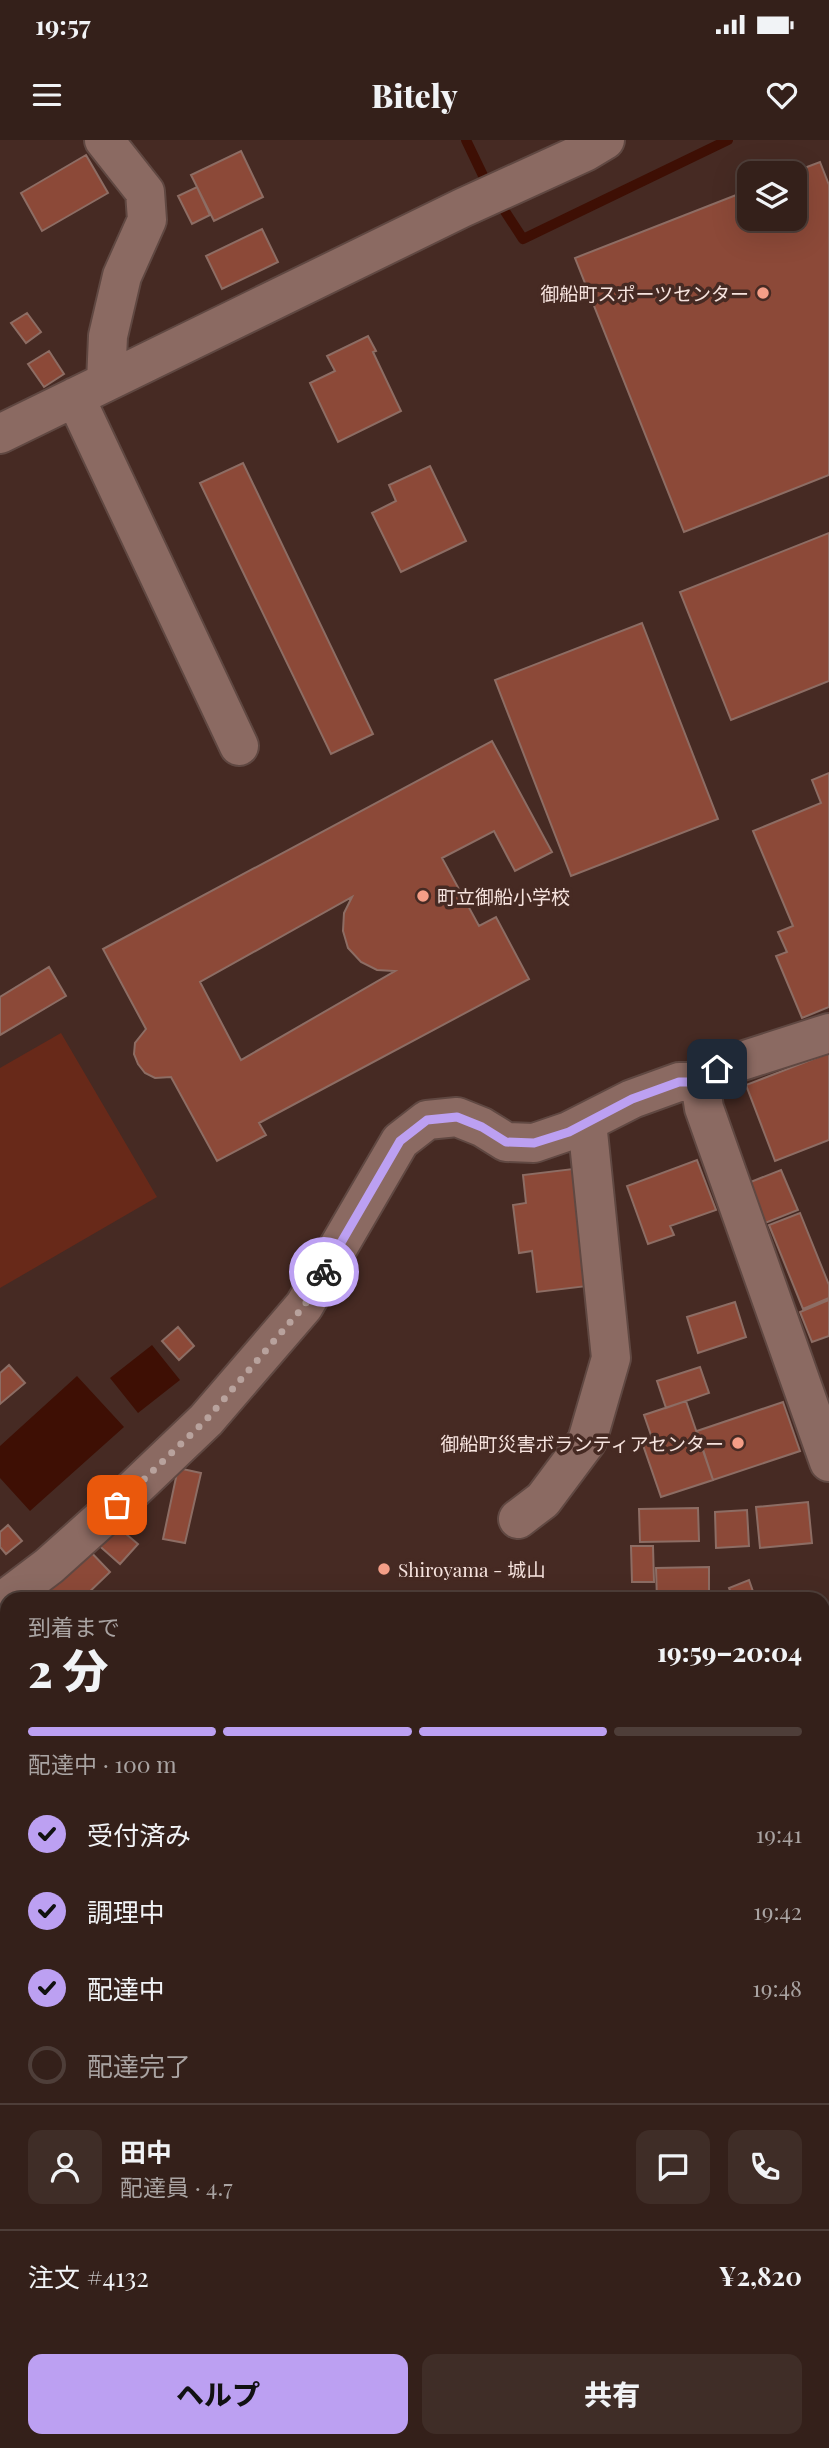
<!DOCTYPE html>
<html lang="ja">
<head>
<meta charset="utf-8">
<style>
  body { margin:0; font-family:"Playfair Display","Noto Sans JP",serif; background:#3f2d27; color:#f1f3f6; height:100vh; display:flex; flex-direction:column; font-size:26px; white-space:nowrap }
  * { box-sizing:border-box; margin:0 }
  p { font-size:23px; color:#a9a3a2 }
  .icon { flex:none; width:38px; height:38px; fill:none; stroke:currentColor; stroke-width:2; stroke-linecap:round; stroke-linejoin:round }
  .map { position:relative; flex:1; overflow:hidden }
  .sheet { position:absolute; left:0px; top:1452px; width:830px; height:856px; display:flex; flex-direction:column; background:#34201a; border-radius:21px 21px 0 0; box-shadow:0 7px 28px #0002,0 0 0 2px #4e3e39 }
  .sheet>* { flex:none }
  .tools { position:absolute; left:737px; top:21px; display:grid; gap:14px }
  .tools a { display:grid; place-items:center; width:70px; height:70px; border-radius:14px; background:#34201a; box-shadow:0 7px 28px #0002,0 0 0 2px #4e3e39; font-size:35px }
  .pin { position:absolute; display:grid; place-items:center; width:60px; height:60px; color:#fff; margin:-30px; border-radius:14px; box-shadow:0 4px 10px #0006 }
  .courier { position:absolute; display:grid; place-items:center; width:70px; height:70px; margin:-35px; border:5px solid #bca0f2; border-radius:50%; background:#fff; color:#222; box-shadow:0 2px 9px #0007 }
  .headline em { font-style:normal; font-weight:800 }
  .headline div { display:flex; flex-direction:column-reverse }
  .headline { display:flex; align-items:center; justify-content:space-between; height:119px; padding:0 28px }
  h1 { font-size:46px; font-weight:800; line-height:52px }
  .bar { display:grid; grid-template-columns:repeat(4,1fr); gap:10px 7px; align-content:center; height:84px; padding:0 28px }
  .bar i { height:9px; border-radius:5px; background:#4e3e39 }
  .bar .active { background:#bca0f2 }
  .bar p { grid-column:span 4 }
  .line { display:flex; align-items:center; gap:18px; padding:0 28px; border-top:2px solid #4e3e39 }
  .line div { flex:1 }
  .round { display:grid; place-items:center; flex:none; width:74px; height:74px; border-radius:14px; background:#3f2d27 }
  ol { padding:0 28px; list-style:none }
  li { display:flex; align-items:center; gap:21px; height:77px }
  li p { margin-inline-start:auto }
  li .icon { padding:7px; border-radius:50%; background:#bca0f2; color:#111; stroke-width:4 }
  li:last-child { color:#a9a3a2 }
  li i { width:38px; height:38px; border:4px solid #4e3e39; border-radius:50% }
  .cta { display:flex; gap:14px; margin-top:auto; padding:14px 28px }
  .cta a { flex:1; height:80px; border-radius:14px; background:#bca0f2; color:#111; font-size:28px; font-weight:800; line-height:80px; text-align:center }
  .cta a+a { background:#3f2d27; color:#f1f3f6 }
  .status { display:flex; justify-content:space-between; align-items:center; height:49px; padding:0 35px; background:#34201a; direction:ltr }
  .status svg { height:19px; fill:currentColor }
  header { display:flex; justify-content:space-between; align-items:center; height:91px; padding:0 28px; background:#34201a; font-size:32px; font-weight:800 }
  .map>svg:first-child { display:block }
  .green { fill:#682919 }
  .water { fill:#3e0f04 }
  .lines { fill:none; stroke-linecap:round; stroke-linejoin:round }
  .stream { stroke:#3e0f04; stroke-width:10 }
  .building { fill:#8c4938; stroke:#8d6d64; stroke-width:2; fill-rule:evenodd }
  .minor-casing { stroke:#604842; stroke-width:42 }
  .minor { stroke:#8b6a62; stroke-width:38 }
  .done { stroke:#b8a29d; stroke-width:7; stroke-dasharray:0 12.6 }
  .route { stroke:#bca0f2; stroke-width:9 }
  .poi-dot { fill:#f49e87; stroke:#462a23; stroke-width:2.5 }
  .labels { text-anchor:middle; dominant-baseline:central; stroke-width:7; stroke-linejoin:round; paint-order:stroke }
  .poi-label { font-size:19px; fill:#f6e3de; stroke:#462a23; text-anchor:end }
</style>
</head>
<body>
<div class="status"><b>19:57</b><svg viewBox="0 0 49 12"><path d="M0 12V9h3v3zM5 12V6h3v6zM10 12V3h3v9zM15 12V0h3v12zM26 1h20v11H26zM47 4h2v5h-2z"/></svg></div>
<header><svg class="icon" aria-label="menu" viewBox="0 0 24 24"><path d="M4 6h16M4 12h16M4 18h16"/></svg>Bitely<svg class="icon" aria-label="heart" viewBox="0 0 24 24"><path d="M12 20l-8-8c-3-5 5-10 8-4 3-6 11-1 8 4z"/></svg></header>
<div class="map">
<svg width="829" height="2308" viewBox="0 0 829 2308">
  <rect width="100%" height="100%" fill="#462a23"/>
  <path class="green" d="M61,893L157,1057L0,1148V928Z"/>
  <path class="water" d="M152,1205L180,1240L138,1273L110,1238Z
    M77,1236L124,1287L30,1371L0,1338V1306Z"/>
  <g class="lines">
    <path class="stream" d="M466,0L488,46
      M497,59L523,99L728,0"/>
  </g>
  <path class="building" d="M241,11L263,57L214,81L191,35Z
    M86,15L108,53L42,91L21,53Z
    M820,22L829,45V335L684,392L575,118L749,50V79H794V33H791Z
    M197,47L210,75L192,84L178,56Z
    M262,89L278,122L222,149L206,116Z
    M27,173L41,192L26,203L11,183Z
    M368,196L376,211L373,212L401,271L338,302L310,243L335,231L327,216Z
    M49,211L64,234L44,247L28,224Z
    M243,323L373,594L331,614L200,343Z
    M430,326L466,401L401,432L372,373L396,361L389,345Z
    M829,393V541L731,580L680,452Z
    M642,483L718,679L571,736L495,540Z
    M492,601L552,712L515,731L494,691L442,718L479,786L496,777L529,839L259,983L266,995L217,1021L171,937L155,938L145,933L138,924L134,914L135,903L146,889L103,809ZM352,757L344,773L343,791L348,808L361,822L377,830L395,831L241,920L200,842Z
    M829,633V867L802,878L776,816L787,812L778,792L793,786L753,691L821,663L812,640Z
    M49,827L66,856L0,895V857Z
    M829,913V1000L775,1021L746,945Z
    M697,1020L716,1070L670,1086L674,1095L648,1104L627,1046Z
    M581,1028L596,1145L537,1152L532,1111L519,1113L513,1065L526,1063L523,1035Z
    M781,1030L798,1070L765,1083L748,1043Z
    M800,1073L829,1145V1158L803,1169L769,1085Z
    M829,1160V1196L812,1202L800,1172Z
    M735,1162L746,1197L698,1213L687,1177Z
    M178,1187L194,1206L179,1220L162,1201Z
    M9,1225L25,1243L0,1264V1233Z
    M700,1227L709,1253L666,1268L657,1241Z
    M686,1261L713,1340L661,1357L643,1305L653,1301L644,1275Z
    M783,1262L800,1311L713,1340L697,1291Z
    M178,1328L201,1333L185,1403L163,1399Z
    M808,1362L812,1403L760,1408L756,1367Z
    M698,1368L699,1401L640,1402L639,1369Z
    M747,1370L749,1406L716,1408L715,1372Z
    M113,1383L138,1404L120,1424L95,1402Z
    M8,1385L22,1401L6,1414L0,1407V1392Z
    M631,1406H653L654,1442H632Z
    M86,1407L110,1432L81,1460H43L37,1454Z
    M709,1427V1460H657L656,1428Z
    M749,1440L756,1460H734L729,1448Z
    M7,1472V1546L0,1538V1478Z
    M828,1494L829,1549L822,1551V1496Z
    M829,1566V1602L822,1603V1567Z
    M823,1857L829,1866V1911L822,1915Z
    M829,2049V2069L822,2060V2054Z
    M37,2301H48L52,2308H28L27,2306Z
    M377,2301H599L607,2308H377L373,2305Z
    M617,2301H645L639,2308H625Z
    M668,2301H715L709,2308H670L666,2304Z"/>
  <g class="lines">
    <g class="minor-casing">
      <path id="minor" d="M104,0L145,52L147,80L122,136L108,196L106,242
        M75,257L239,606
        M0,294L462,68L585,12L605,0
        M700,942L704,968L829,1322
        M518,1379L543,1360L587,1301L611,1218L587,982
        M0,1463L49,1426L117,1365L206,1280L304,1166L400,1001L427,980L457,977L482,987L506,1002L534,1003L569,991L632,959L679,942H700L717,929L829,893
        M822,1701L829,1695
        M0,1985L7,2002
        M0,2186L7,2184
        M121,2301L123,2308"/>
    </g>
    <use href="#minor" class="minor"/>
  </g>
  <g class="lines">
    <path class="done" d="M117,1365L206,1280L304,1166L324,1132"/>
    <path class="route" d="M324,1132L400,1001L427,980L457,977L482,987L506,1002L534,1003L569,992L632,959L679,942H700L717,929"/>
  </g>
  <g class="poi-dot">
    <circle cx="763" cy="153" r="7"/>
    <circle cx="423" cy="756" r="7"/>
    <circle cx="738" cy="1303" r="7"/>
    <circle cx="384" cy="1429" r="7"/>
  </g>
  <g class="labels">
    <g class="poi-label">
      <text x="749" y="153">御船町スポーツセンター</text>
      <text x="437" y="756" text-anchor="start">町立御船小学校</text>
      <text x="724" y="1303">御船町災害ボランティアセンター</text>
      <text x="398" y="1429" text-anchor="start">Shiroyama - 城山</text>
    </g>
  </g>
</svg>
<div class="tools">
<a><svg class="icon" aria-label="layers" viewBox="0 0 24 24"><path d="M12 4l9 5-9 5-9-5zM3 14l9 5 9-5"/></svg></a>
</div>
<div class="pin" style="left:117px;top:1365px;background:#ea580c"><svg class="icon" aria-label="bag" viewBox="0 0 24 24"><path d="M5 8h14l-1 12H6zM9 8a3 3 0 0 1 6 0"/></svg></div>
<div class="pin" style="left:717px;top:929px;background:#1f2937"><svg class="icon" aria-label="home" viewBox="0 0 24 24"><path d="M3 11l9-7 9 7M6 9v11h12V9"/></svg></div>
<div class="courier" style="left:324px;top:1132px"><svg class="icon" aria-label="bike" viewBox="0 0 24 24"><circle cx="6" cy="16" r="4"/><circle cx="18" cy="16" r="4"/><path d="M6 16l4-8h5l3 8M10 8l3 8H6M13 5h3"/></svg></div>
<section class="sheet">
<div class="headline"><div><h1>2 分</h1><p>到着まで</p></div><em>19:59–20:04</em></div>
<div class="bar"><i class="active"></i><i class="active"></i><i class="active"></i><i></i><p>配達中 · 100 m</p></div>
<ol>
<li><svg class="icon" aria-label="check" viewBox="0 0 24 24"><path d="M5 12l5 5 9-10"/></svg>受付済み<p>19:41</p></li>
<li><svg class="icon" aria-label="check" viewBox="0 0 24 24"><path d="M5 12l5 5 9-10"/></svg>調理中<p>19:42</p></li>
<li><svg class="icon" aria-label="check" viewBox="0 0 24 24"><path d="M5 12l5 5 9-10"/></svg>配達中<p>19:48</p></li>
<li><i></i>配達完了</li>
</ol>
<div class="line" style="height:126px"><a class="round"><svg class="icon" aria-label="person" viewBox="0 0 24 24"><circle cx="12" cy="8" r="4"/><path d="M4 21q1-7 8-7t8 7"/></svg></a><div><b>田中</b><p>配達員 · 4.7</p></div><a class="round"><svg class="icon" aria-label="chat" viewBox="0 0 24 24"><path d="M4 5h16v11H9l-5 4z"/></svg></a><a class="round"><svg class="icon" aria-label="phone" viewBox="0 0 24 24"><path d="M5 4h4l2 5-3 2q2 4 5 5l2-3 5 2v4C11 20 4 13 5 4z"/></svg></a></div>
<div class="line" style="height:91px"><div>注文 #4132</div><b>¥2,820</b></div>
<div class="cta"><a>ヘルプ</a><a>共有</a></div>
</section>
</div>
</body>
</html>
